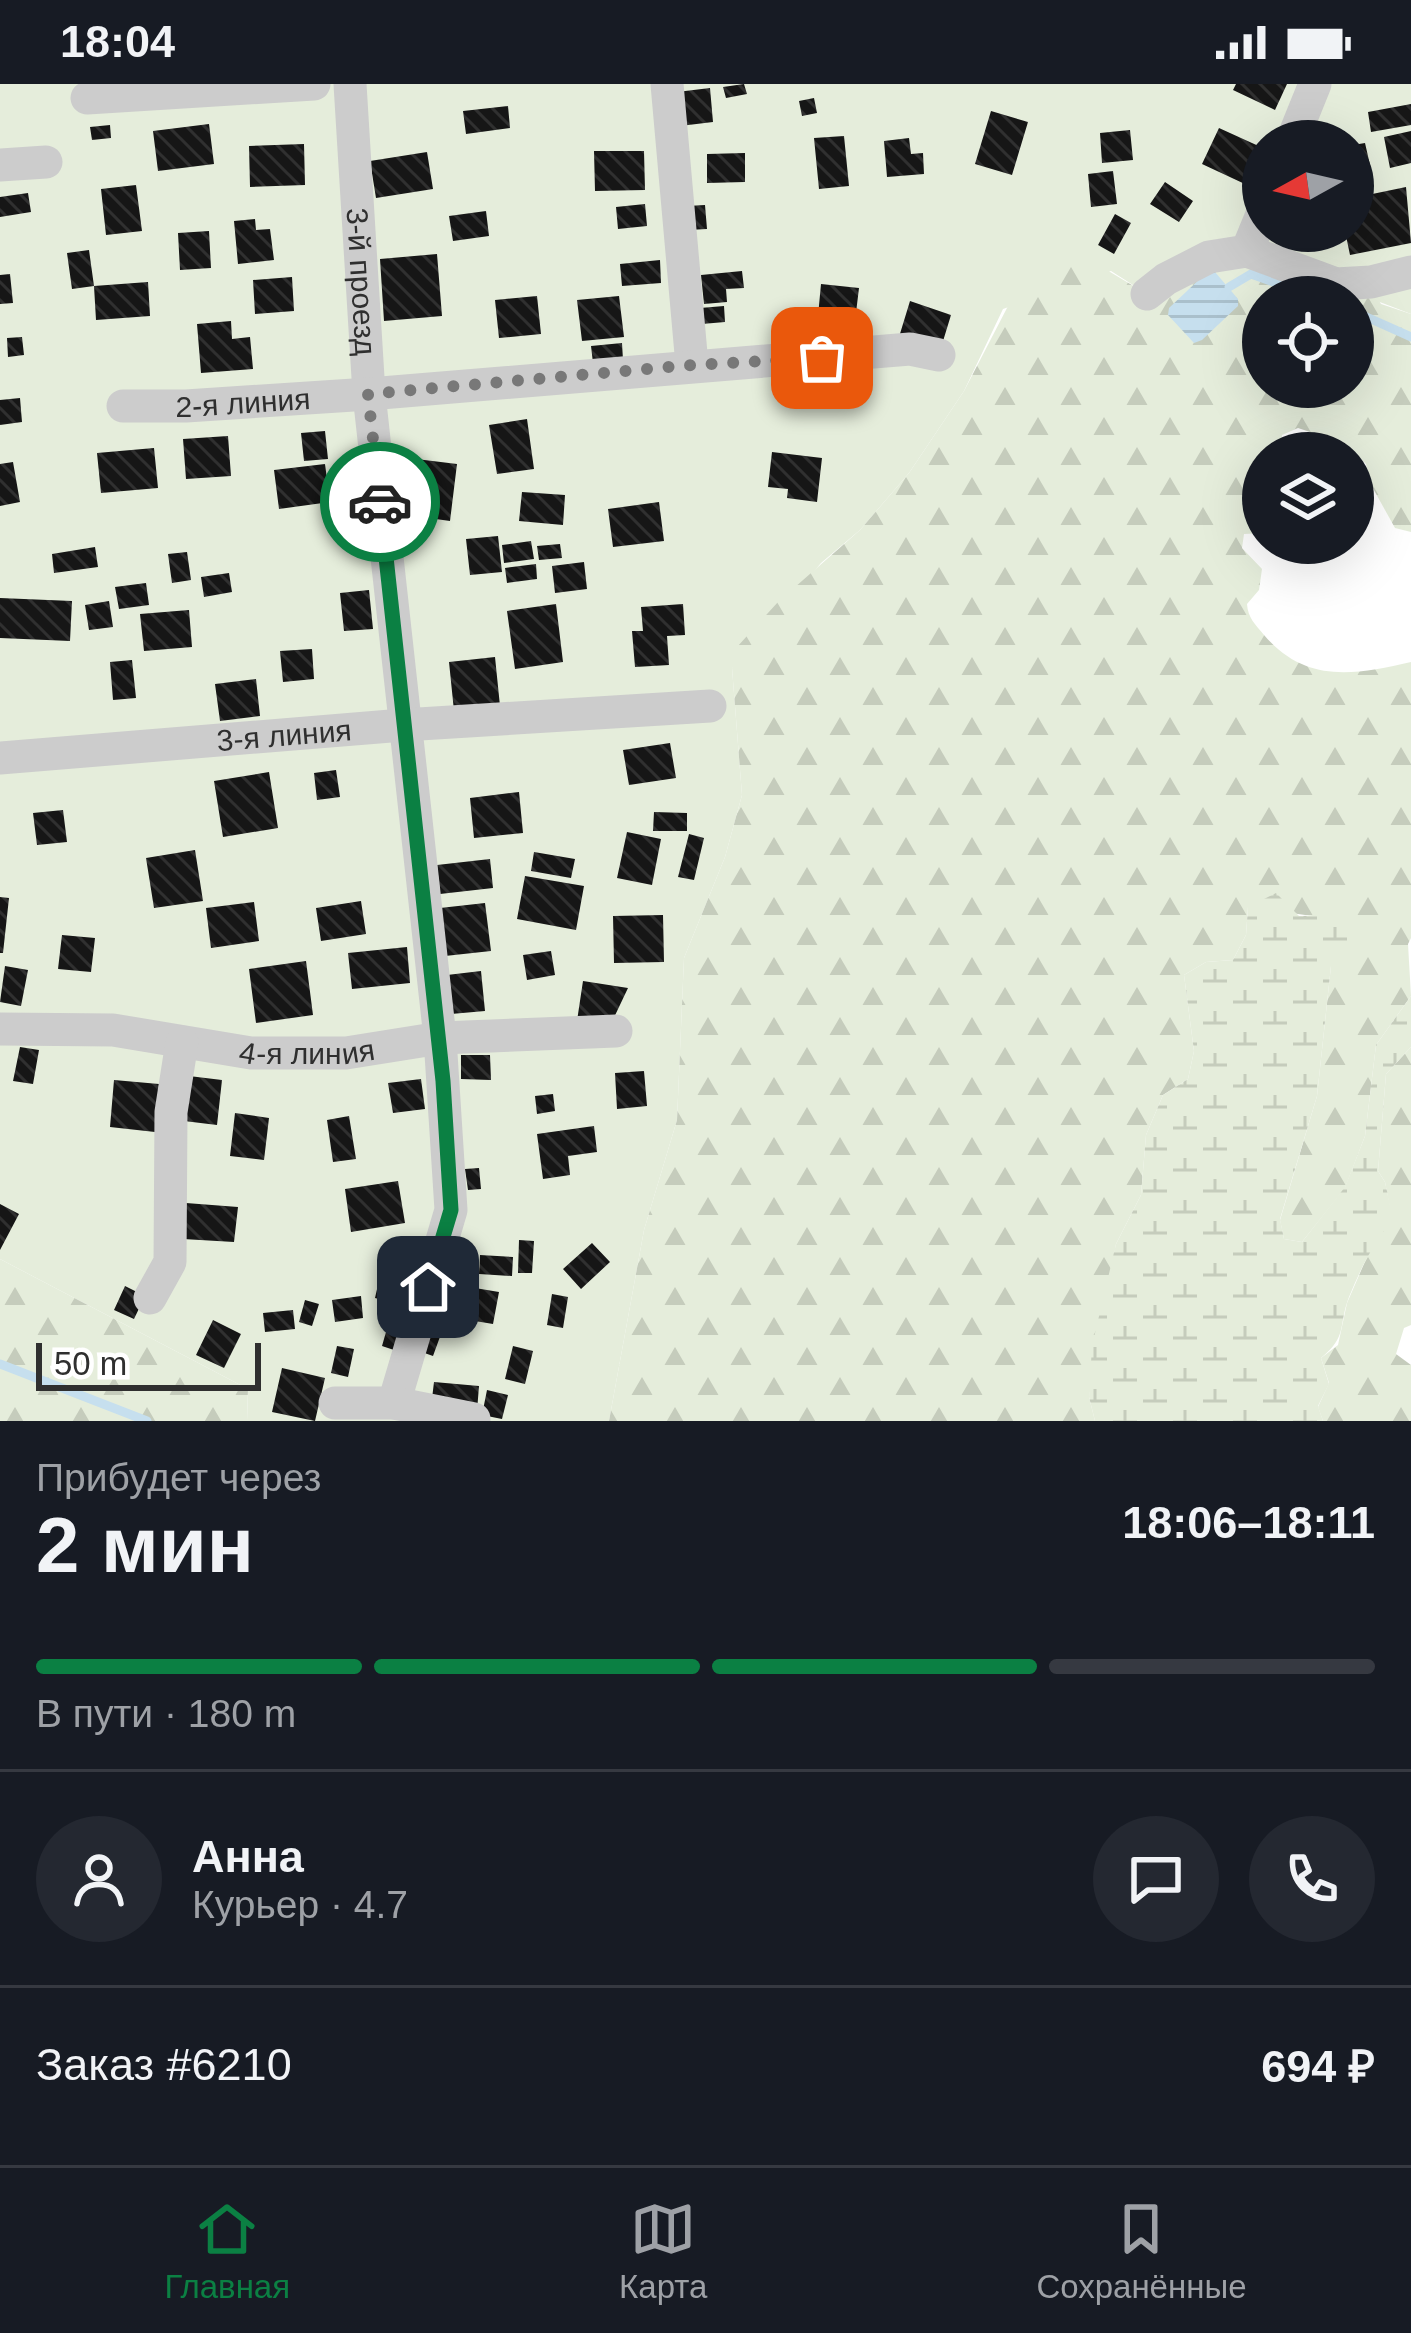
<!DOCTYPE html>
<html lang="ru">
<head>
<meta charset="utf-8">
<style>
  body { margin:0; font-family:Arial,sans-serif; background:#242831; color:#f1f3f6; height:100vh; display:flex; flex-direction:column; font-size:45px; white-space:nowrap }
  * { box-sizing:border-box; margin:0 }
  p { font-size:39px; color:#9ea1a6 }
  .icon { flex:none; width:66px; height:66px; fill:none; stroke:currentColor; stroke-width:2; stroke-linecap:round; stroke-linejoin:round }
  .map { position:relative; height:1337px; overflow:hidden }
  .sheet { display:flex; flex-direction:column; background:#171b24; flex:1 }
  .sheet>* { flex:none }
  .needle { width:78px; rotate:262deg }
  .tools { position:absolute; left:1242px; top:36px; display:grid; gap:24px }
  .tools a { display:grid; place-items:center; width:132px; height:132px; border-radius:50%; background:#171b24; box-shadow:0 12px 48px #0002; font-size:60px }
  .scale { position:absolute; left:36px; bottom:30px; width:225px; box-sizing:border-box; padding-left:12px; border:6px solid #2f2f2f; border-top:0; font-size:33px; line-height:42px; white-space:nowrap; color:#2f2f2f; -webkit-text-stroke:9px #fff; paint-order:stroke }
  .pin { position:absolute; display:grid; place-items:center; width:102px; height:102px; color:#fff; margin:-51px; border-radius:24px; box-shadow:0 6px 18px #0006 }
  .courier { position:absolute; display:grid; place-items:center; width:120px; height:120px; margin:-60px; border:9px solid #0b8043; border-radius:50%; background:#fff; color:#222; box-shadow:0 3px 15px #0007 }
  .head em { font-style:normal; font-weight:600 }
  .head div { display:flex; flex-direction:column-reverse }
  .head { display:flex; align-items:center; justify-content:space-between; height:204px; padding:0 36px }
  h1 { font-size:78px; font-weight:600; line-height:90px }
  .bar { display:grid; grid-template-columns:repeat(4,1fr); gap:18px 12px; align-content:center; height:144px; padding:0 36px }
  .bar i { height:15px; border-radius:9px; background:#363941 }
  .bar .selected { background:#0b8043 }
  .bar p { grid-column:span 4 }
  .line { display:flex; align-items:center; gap:30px; padding:0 36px; border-top:3px solid #363941 }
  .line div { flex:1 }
  .round { display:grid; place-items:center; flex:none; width:126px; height:126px; border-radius:63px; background:#242831 }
  .status { display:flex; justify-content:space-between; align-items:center; height:84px; padding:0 60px; background:#171b24; direction:ltr }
  .status svg { height:33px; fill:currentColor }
  .tab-bar { display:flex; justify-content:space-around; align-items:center; height:168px; border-top:3px solid #363941; background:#171b24; font-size:33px; color:#9ea1a6 }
  .tab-bar a { display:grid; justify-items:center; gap:6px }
  .tab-bar .selected { color:#0b8043 }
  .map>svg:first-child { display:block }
  .green { fill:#e5eddb; fill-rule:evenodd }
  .forest { fill:url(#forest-firs); fill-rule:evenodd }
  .wetland { fill:url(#wetland-marsh) }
  .water { fill:url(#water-rules) }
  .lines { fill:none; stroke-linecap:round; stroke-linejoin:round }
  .stream { stroke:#c6dfee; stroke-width:9 }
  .building { fill:url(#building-back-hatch) }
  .street { stroke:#ccc; stroke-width:33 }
  .done { stroke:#787878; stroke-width:12; stroke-dasharray:0 21.6 }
  .route { stroke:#0b8043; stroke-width:15 }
  .labels { text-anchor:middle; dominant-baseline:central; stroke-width:12; stroke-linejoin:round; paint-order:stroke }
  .street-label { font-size:30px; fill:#2f2f2f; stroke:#fff }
</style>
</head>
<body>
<div class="status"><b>18:04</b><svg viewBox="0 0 49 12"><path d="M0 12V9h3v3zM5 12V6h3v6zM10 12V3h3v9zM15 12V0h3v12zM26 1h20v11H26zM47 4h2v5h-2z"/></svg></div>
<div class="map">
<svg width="1411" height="1337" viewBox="0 0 1411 1337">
  <defs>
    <pattern id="forest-firs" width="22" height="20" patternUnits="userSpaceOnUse" patternTransform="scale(3)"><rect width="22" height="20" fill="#e5eddb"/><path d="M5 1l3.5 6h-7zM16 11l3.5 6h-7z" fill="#c5ccbc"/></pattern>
    <pattern id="wetland-marsh" width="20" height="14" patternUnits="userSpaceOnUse" patternTransform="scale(3)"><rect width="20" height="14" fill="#e5eddb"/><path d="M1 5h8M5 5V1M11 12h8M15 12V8" fill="none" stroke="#c5ccbc"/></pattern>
    <pattern id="water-rules" width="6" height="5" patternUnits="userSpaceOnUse" patternTransform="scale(3)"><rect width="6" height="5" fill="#c6dfee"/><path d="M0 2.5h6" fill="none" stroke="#aac0cc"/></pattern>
    <pattern id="building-back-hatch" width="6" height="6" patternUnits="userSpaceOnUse" patternTransform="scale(3)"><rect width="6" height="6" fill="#161616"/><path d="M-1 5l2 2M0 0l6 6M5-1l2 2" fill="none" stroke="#303030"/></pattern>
  </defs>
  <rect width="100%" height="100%" fill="#fff"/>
  <path class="green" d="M0,0H1411V230L1247,167L1147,210L1111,187L1003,225L964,307L909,389L860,446L821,479L732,584L742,711L725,773L684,874L677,1036L644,1146L609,1337H247L248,1305L0,1175ZM1263,57H1353V147H1263Z"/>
  <path class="forest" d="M1080,170L1147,210L1209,173L1368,198L1381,220L1411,230V448L1395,444L1370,399L1366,380L1346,360L1298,344L1282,351L1280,369H1263V449L1244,450L1242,464L1262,485L1259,506L1247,520C1248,534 1255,540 1264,551C1306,600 1354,591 1411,578V854L1408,860L1411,912L1376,961L1365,1052L1345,1104L1302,1158L1284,1155L1280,1136L1317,1012L1331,882L1312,832L1248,823L1246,851L1233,876L1206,878L1184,891L1194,967L1188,995L1163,1011L1146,1051L1141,1111L1116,1160L1089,1313L1095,1337H609L644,1146L677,1036L684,874L725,773L742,711L732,584L737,563L778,518L860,446L909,389L964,307L1023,193L1048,174ZM1263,213H1353V303H1263Z
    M1411,963V1241L1404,1244L1396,1270L1411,1281V1337H1323L1318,1323L1329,1299L1321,1274L1338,1261L1347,1219L1373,1159L1392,1135L1385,1098L1378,1087L1386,990Z
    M0,1175L248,1305L247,1337H0Z"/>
  <path class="wetland" d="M1276,809L1299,832L1346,831L1354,859L1331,882L1317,1012L1280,1135L1284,1155L1302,1158L1345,1103L1365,1052L1376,961L1411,912V963L1386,990L1378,1087L1385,1098L1393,1135C1373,1159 1361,1184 1349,1213C1338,1242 1348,1252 1321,1274L1329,1300L1318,1322L1323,1337H1095L1089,1313L1092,1262L1116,1160L1141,1111L1146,1051L1163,1011L1188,995L1194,967L1184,891L1206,878L1233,876L1246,851L1248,823Z"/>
  <path class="water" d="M1215,188L1238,215V222L1202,256L1194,259L1168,231L1169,224L1206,189Z"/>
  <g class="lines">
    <path class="stream" d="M1229,203L1251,190L1316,213
      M1353,227L1411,253
      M0,1280L147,1337"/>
  </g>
  <path class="building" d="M744,0L747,10L726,14L723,3Z
    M1236,0H1287L1275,26L1233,6Z
    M710,4L713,38L680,42L677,8Z
    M814,14L817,29L802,32L799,17Z
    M1411,20V41L1371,48L1368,28Z
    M508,22L510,44L466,50L463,27Z
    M991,27L1028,38L1012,91L975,80Z
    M209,40L214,80L158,87L153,47Z
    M110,41L111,54L92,56L90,43Z
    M1219,44L1263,64L1247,101L1202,80Z
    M1130,46L1133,76L1102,79L1100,49Z
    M1411,47V79L1390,84L1384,53Z
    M844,52L849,102L819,105L814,54Z
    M909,54L911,70L923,69L924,90L887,93L884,57Z
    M1365,59L1373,94L1353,98V61Z
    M304,60L305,101L250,103L249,62Z
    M594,67H644L645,106L595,107Z
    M427,68L433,105L376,114L370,77Z
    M745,69V98L707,99V70Z
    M1113,87L1117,120L1091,123L1088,90Z
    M1165,98L1193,117L1179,138L1150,120Z
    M136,101L142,147L106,151L101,105Z
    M1406,103L1411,159L1350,171L1345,147H1353V114Z
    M28,109L31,128L0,133V113Z
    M645,120L647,142L618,145L616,123Z
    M705,121L707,145L688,146L686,122Z
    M486,127L489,152L453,157L449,132Z
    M1115,130L1131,139L1114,170L1098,161Z
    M255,135L256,146L270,145L274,176L238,180L234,137Z
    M209,147L211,184L180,186L178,149Z
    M89,166L94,202L72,205L67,169Z
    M437,170L442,232L384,237L380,175Z
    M660,176L661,199L622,202L620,180Z
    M742,187L744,204L726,205L727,218L704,220L701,191Z
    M10,190L13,219L0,220V191Z
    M292,193L294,227L255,230L253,196Z
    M148,198L150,232L96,236L94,202Z
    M821,200L859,204L855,237L818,232Z
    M537,212L541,250L499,254L495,216Z
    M619,212L624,253L582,257L577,216Z
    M910,217L951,231L940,267L899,253Z
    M724,222L725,238L702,240L700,224Z
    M231,237L232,255L250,253L253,285L201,289L197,240Z
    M22,253L24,271L8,273L7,254Z
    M622,259L623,276L593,279L591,262Z
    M20,314L22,338L0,341V316Z
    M527,335L534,385L497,390L489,341Z
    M325,347L328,375L304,377L301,349Z
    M228,352L231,392L186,395L183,355Z
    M154,364L158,404L101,409L97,369Z
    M772,368L822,374L817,418L787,414L788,405L768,403Z
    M408,374L457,380L450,437L400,430Z
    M13,378L20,418L0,422V380Z
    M325,380L330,418L279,425L274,386Z
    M522,408L565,411L563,441L519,437Z
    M659,418L664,457L613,463L608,425Z
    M498,452L502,488L470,491L466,455Z
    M531,457L534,475L504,479L502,461Z
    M560,460L562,474L539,476L537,462Z
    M95,463L98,483L54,489L52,470Z
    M187,468L191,496L172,499L168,470Z
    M584,478L587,505L555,509L552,482Z
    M536,480L537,495L507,499L505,484Z
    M229,489L232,508L204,513L201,493Z
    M146,499L149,521L119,525L115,503Z
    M369,506L373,545L344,547L340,509Z
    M0,514L72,517L70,557L0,554Z
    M109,517L113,543L89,546L85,521Z
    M556,520L563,578L515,585L507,527Z
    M683,520L685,551L667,552L669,581L635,583L632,547H643L641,523Z
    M189,526L192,563L144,567L140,530Z
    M312,565L314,595L283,598L280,567Z
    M495,573L500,622L454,627L449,578Z
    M132,576L136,614L113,616L110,578Z
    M256,595L260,632L220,637L215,600Z
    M670,659L676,694L629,701L623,666Z
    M336,686L340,713L317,716L314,689Z
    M269,688L278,744L223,753L214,697Z
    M519,708L523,749L474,754L470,714Z
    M63,726L67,758L37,761L33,729Z
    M654,728L687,729V747H653Z
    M627,748L661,755L652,801L617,794Z
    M689,750L704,754L694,796L678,793Z
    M195,766L203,817L154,824L146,774Z
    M534,768L575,775L571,794L531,787Z
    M490,775L493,804L440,810L437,781Z
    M525,792L584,802L576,846L517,835Z
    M0,813L9,814L3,869H0Z
    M361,817L366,850L321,857L316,824Z
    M254,818L259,857L211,864L206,824Z
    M485,819L491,867L445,872L440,824Z
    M663,831L664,878L614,879L613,832Z
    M62,851L95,854L91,888L58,885Z
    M407,863L410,899L352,905L348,869Z
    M551,867L555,891L527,896L523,871Z
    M306,877L313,931L256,939L249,885Z
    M5,882L28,886L21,922L0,918Z
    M481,887L485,927L451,930L447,891Z
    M583,897L628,904L610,942L577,937Z
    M20,963L39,966L33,1000L13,997Z
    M461,971H490L491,996L461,995Z
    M644,987L647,1022L617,1025L615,989Z
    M189,992L222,996L217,1041L184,1037Z
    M421,995L425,1025L393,1029L388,999Z
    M114,996L159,1000L155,1048L110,1043Z
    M553,1010L555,1027L537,1030L535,1012Z
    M235,1029L269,1034L264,1076L230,1072Z
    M349,1032L356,1075L333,1078L327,1036Z
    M594,1042L597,1068L568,1072L570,1091L543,1095L537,1050Z
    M479,1084L481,1105L468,1106L465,1085Z
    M398,1097L405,1139L351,1148L345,1105Z
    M186,1119L238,1123L234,1158L183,1155Z
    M0,1120L19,1130L0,1166Z
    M519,1156L534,1157L532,1189H518Z
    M592,1159L610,1178L581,1205L563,1185Z
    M480,1171L513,1173L512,1192L479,1190Z
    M382,1183L398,1187L390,1218L375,1214Z
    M446,1201L468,1205L463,1237L441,1233Z
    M125,1202L145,1212L134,1235L114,1226Z
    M475,1204L499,1208L493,1240L469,1236Z
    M552,1210L568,1213L563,1244L547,1241Z
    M361,1212L363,1234L335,1238L332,1216Z
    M305,1216L319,1220L312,1242L299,1238Z
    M293,1226L295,1245L265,1248L263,1229Z
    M429,1233L445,1239L433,1272L416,1266Z
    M213,1236L241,1250L224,1284L196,1271Z
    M388,1241L404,1246L397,1267L382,1262Z
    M337,1262L354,1265L348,1293L331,1289Z
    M513,1262L533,1267L525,1300L505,1295Z
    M282,1284L325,1294L315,1337L272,1328Z
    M434,1298L479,1302L477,1327L431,1323Z
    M487,1306L508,1311L502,1335L482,1331Z"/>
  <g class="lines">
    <g class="street">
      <path id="s1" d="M350,0L369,310L440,954L451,1126L394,1319"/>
      <path d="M667,0L692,281"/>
      <path d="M87,14L314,0"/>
      <path d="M1292,57L1315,0"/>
      <path d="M0,81L46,78"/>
      <path d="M1247,167L1263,128"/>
      <path d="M1147,210L1166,195L1209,173L1247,167L1336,200L1371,198L1411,188"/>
      <path id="s2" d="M123,322H186L369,310L910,265L939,271"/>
      <path id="s3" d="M0,674L403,641L710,622"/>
      <path id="s4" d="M0,945L113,946L251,969H346L440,954L616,947"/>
      <path d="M150,1214L170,1178L171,1028L182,958"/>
      <path d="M335,1319H394L474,1335"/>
    </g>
  </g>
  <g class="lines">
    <path class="done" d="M380,418L368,310L692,281L822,274"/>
    <path class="route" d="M380,418L443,997L451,1126L428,1203"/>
  </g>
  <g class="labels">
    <g class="street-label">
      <text stroke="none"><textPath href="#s1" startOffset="198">3-й проезд</textPath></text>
      <text stroke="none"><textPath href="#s2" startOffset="120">2-я линия</textPath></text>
      <text stroke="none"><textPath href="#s3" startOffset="285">3-я линия</textPath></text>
      <text stroke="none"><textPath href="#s4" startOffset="309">4-я линия</textPath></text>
    </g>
  </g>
</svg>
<div class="tools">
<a><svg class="needle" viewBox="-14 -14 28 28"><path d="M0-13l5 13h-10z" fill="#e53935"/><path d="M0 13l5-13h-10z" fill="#9ea1a6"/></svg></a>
<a><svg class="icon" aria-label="locate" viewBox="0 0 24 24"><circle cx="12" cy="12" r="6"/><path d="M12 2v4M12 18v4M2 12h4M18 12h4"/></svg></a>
<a><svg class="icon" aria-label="layers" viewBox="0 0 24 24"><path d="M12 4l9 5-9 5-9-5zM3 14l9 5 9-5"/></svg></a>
</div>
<div class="scale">50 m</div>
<div class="pin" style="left:822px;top:274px;background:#ea580c"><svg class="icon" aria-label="bag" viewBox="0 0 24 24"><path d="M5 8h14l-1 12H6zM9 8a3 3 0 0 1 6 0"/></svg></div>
<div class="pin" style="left:428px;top:1203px;background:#1f2937"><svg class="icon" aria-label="home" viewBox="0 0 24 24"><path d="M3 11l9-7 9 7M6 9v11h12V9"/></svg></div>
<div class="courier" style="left:380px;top:418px"><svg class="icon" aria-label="car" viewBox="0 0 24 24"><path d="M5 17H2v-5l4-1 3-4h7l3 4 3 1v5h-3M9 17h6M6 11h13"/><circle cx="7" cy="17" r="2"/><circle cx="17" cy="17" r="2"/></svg></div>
</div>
<section class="sheet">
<div class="head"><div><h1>2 мин</h1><p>Прибудет через</p></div><em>18:06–18:11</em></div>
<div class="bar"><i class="selected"></i><i class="selected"></i><i class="selected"></i><i></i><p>В пути · 180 m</p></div>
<div class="line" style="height:216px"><a class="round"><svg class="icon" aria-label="person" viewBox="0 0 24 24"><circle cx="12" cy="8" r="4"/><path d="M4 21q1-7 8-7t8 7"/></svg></a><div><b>Анна</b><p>Курьер · 4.7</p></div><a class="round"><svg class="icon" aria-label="chat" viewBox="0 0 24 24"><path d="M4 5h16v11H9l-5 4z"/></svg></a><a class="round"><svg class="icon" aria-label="phone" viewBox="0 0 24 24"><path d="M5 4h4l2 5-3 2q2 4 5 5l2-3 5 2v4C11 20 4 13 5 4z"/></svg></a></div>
<div class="line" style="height:156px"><div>Заказ #6210</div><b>694 ₽</b></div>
</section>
<nav class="tab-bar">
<a class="selected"><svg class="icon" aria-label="home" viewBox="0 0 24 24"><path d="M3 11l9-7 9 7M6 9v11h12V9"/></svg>Главная</a>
<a><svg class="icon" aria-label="map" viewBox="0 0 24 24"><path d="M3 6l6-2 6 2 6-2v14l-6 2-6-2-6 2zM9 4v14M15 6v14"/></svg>Карта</a>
<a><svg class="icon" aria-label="saved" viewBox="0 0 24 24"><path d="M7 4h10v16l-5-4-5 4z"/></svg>Сохранённые</a>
</nav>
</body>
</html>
